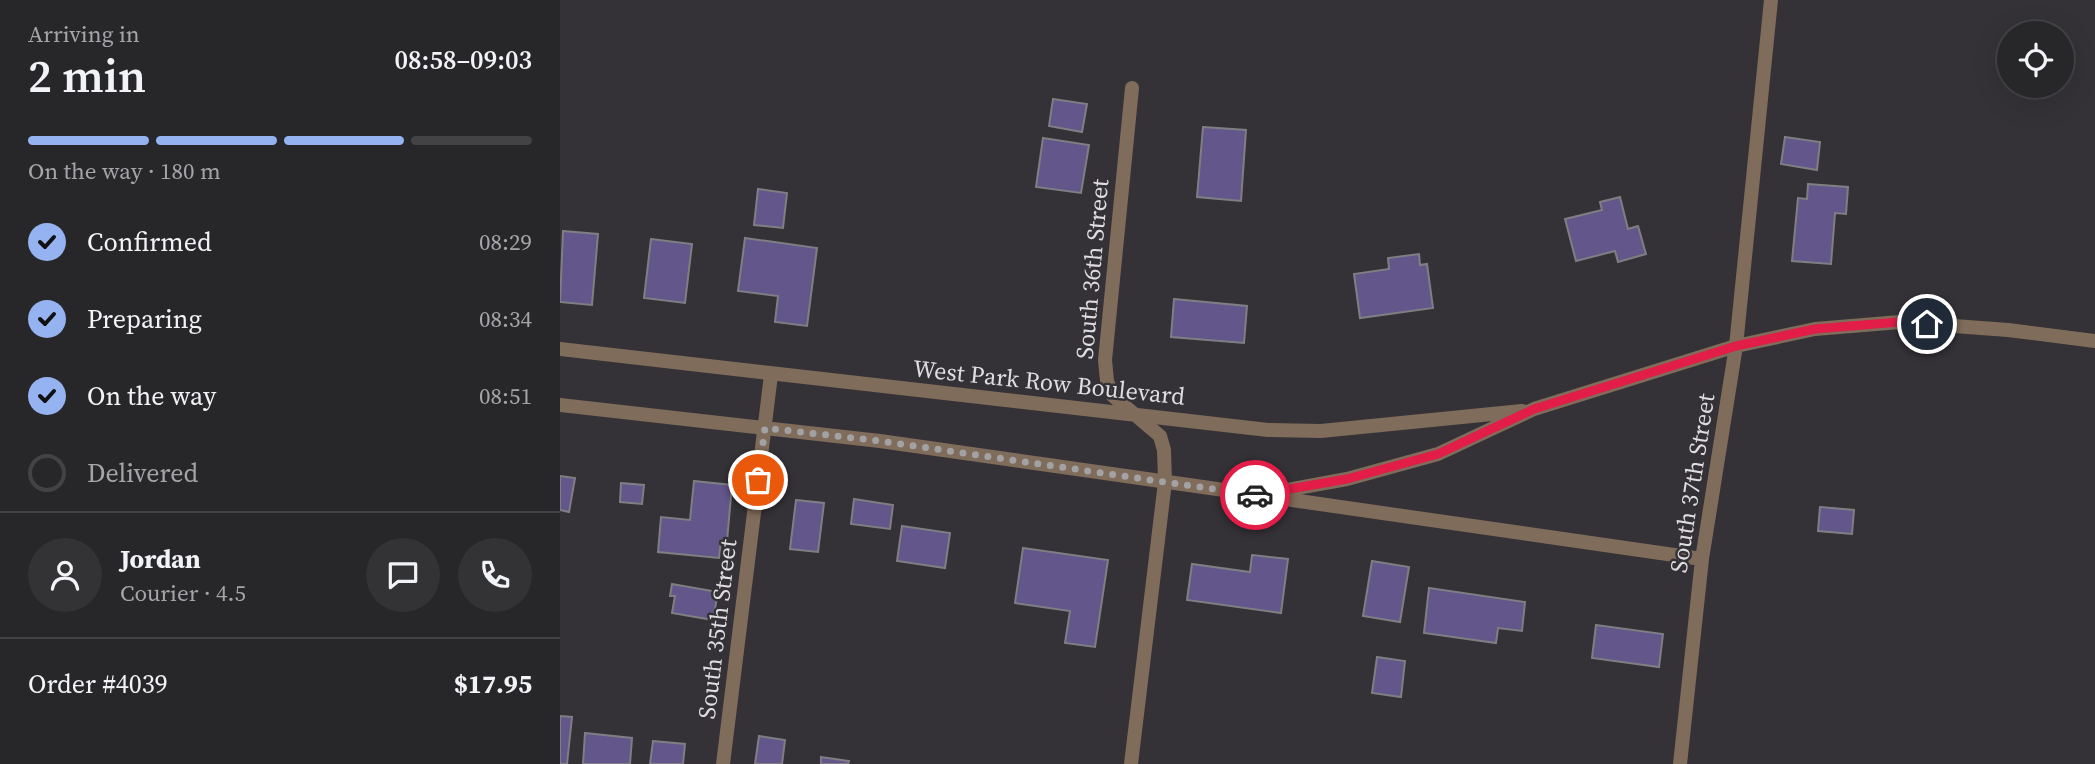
<!DOCTYPE html>
<html lang="en">
<head>
<meta charset="utf-8">
<style>
  body { margin:0; font-family:"Source Serif 4",serif; background:#333235; color:#f1f3f6; height:100vh; display:flex; flex-direction:column; font-size:26px; white-space:nowrap }
  * { box-sizing:border-box; margin:0 }
  p { font-size:23px; color:#a4a5a8 }
  .icon { flex:none; width:38px; height:38px; fill:none; stroke:currentColor; stroke-width:2; stroke-linecap:round; stroke-linejoin:round }
  .map { position:relative; flex:1; overflow:hidden }
  .side { display:flex; flex-direction:column; background:#272629; width:560px }
  .side>* { flex:none }
  .controls { position:absolute; left:1437px; top:21px; display:grid; gap:14px }
  .controls a { display:grid; place-items:center; width:77px; height:77px; border-radius:50%; background:#272629; box-shadow:0 7px 28px #0002,0 0 0 2px #434346; font-size:35px }
  .pin { position:absolute; display:grid; place-items:center; width:60px; height:60px; color:#fff; margin:-30px; border:4px solid #fff; border-radius:50%; box-shadow:0 2px 7px #0007 }
  .courier { position:absolute; display:grid; place-items:center; width:70px; height:70px; margin:-35px; border:5px solid #e11d48; border-radius:50%; background:#fff; color:#222; box-shadow:0 2px 9px #0007 }
  .overview em { font-style:normal; font-weight:600 }
  .overview div { display:flex; flex-direction:column-reverse }
  .overview { display:flex; align-items:center; justify-content:space-between; height:119px; padding:0 28px }
  h1 { font-size:46px; font-weight:600; line-height:52px }
  .bar { display:grid; grid-template-columns:repeat(4,1fr); gap:10px 7px; align-content:center; height:84px; padding:0 28px }
  .bar i { height:9px; border-radius:5px; background:#434346 }
  .bar .current { background:#95b2f1 }
  .bar p { grid-column:span 4 }
  .line { display:flex; align-items:center; gap:18px; padding:0 28px; border-top:2px solid #434346 }
  .line div { flex:1 }
  .round { display:grid; place-items:center; flex:none; width:74px; height:74px; border-radius:37px; background:#333235 }
  ol { padding:0 28px; list-style:none }
  li { display:flex; align-items:center; gap:21px; height:77px }
  li p { margin-inline-start:auto }
  li .icon { padding:7px; border-radius:50%; background:#95b2f1; color:#111; stroke-width:4 }
  li:last-child { color:#a4a5a8 }
  li i { width:38px; height:38px; border:4px solid #434346; border-radius:50% }
  main { display:flex; flex:1; min-height:0 }
  .map>svg:first-child { display:block }
  .building { fill:#62568a; stroke:#7f7f83; stroke-width:2 }
  .lines { fill:none; stroke-linecap:round; stroke-linejoin:round }
  .minor { stroke:#806c5a; stroke-width:14 }
  .done { stroke:#a2a2a5; stroke-width:7; stroke-dasharray:0 12.6 }
  .route { stroke:#e11d48; stroke-width:9 }
  .labels { text-anchor:middle; dominant-baseline:central; stroke-width:5; stroke-linejoin:round; paint-order:stroke }
  .street-label { font-size:24px; fill:#dedee0; stroke:#343237 }
</style>
</head>
<body>
<main>
<section class="side">
<div class="overview"><div><h1>2 min</h1><p>Arriving in</p></div><em>08:58–09:03</em></div>
<div class="bar"><i class="current"></i><i class="current"></i><i class="current"></i><i></i><p>On the way · 180 m</p></div>
<ol>
<li><svg class="icon" aria-label="check" viewBox="0 0 24 24"><path d="M5 12l5 5 9-10"/></svg>Confirmed<p>08:29</p></li>
<li><svg class="icon" aria-label="check" viewBox="0 0 24 24"><path d="M5 12l5 5 9-10"/></svg>Preparing<p>08:34</p></li>
<li><svg class="icon" aria-label="check" viewBox="0 0 24 24"><path d="M5 12l5 5 9-10"/></svg>On the way<p>08:51</p></li>
<li><i></i>Delivered</li>
</ol>
<div class="line" style="height:126px"><a class="round"><svg class="icon" aria-label="person" viewBox="0 0 24 24"><circle cx="12" cy="8" r="4"/><path d="M4 21q1-7 8-7t8 7"/></svg></a><div><b>Jordan</b><p>Courier · 4.5</p></div><a class="round"><svg class="icon" aria-label="chat" viewBox="0 0 24 24"><path d="M4 5h16v11H9l-5 4z"/></svg></a><a class="round"><svg class="icon" aria-label="phone" viewBox="0 0 24 24"><path d="M5 4h4l2 5-3 2q2 4 5 5l2-3 5 2v4C11 20 4 13 5 4z"/></svg></a></div>
<div class="line" style="height:91px"><div>Order #4039</div><b>$17.95</b></div>
</section>
<div class="map">
<svg width="1535" height="764" viewBox="0 0 1535 764">
  <rect width="100%" height="100%" fill="#343237"/>
  <path class="building" d="M493,99L527,104L522,132L489,126Z
    M643,127L686,130L681,201L637,197Z
    M1225,137L1260,142L1257,170L1221,164Z
    M483,138L529,145L521,193L476,187Z
    M1248,184L1288,187L1286,214L1275,213L1271,264L1232,261L1238,198L1247,199Z
    M198,189L227,193L223,228L194,225Z
    M1060,197L1068,229L1078,226L1086,254L1058,262L1055,251L1016,261L1005,219L1042,210L1040,202Z
    M3,231L38,234L32,305L0,302Z
    M185,238L257,248L247,326L215,322L218,296L178,291Z
    M91,239L132,244L125,303L84,298Z
    M859,254L860,265L867,264L873,308L800,318L794,274L829,269L828,258Z
    M614,299L687,306L684,343L611,337Z
    M0,476L15,478L9,512L0,510Z
    M134,481L172,485L167,541L161,540L159,558L98,552L101,517L130,520Z
    M61,483L84,485L82,504L60,502Z
    M294,499L333,505L330,529L291,524Z
    M236,500L264,503L258,552L230,549Z
    M1260,507L1294,510L1292,534L1258,531Z
    M342,526L390,533L385,568L337,561Z
    M463,548L548,560L535,647L505,643L510,611L455,603Z
    M692,555L728,559L721,613L627,600L632,564L690,572Z
    M812,561L849,567L840,622L803,616Z
    M112,584L158,592L153,620L112,613L115,596H110Z
    M869,588L965,602L962,631L938,628L936,643L864,633Z
    M1036,625L1103,634L1099,667L1032,658Z
    M817,657L845,661L841,697L812,693Z
    M0,716L12,717L7,764H0Z
    M25,733L72,738L70,764H23Z
    M199,736L225,740L222,764H195Z
    M93,741L125,744L123,764H90Z
    M261,757L289,761L288,764H261Z"/>
  <g class="lines">
    <path class="minor" d="M0,349L708,430L761,431L962,411
      M0,405L320,441L699,495L787,479L878,454L974,409L1176,346L1255,329L1340,322L1448,330L1535,341
      M711,497L1142,559
      M163,764L211,375
      M571,764L605,482L604,450L600,436L553,396L547,381L545,360L572,88
      M1120,764L1142,559L1176,346L1211,0"/>
  </g>
  <g class="lines">
    <path class="done" d="M198,480L205,428L320,441L695,495"/>
    <path class="route" d="M695,495L787,479L878,454L974,409L1176,346L1255,329L1339,322L1367,324"/>
  </g>
  <g class="labels">
    <g class="street-label">
      <text transform="translate(532 269) rotate(-85)">South 36th Street</text>
      <text transform="translate(489 382) rotate(6)">West Park Row Boulevard</text>
      <text transform="translate(1132 483) rotate(-81)">South 37th Street</text>
      <text transform="translate(157 629) rotate(-83)">South 35th Street</text>
    </g>
  </g>
</svg>
<div class="controls">
<a><svg class="icon" aria-label="locate" viewBox="0 0 24 24"><circle cx="12" cy="12" r="6"/><path d="M12 2v4M12 18v4M2 12h4M18 12h4"/></svg></a>
</div>
<div class="pin" style="left:198px;top:480px;background:#ea580c"><svg class="icon" aria-label="bag" viewBox="0 0 24 24"><path d="M5 8h14l-1 12H6zM9 8a3 3 0 0 1 6 0"/></svg></div>
<div class="pin" style="left:1367px;top:324px;background:#1f2937"><svg class="icon" aria-label="home" viewBox="0 0 24 24"><path d="M3 11l9-7 9 7M6 9v11h12V9"/></svg></div>
<div class="courier" style="left:695px;top:495px"><svg class="icon" aria-label="car" viewBox="0 0 24 24"><path d="M5 17H2v-5l4-1 3-4h7l3 4 3 1v5h-3M9 17h6M6 11h13"/><circle cx="7" cy="17" r="2"/><circle cx="17" cy="17" r="2"/></svg></div>
</div>
</main>
</body>
</html>
